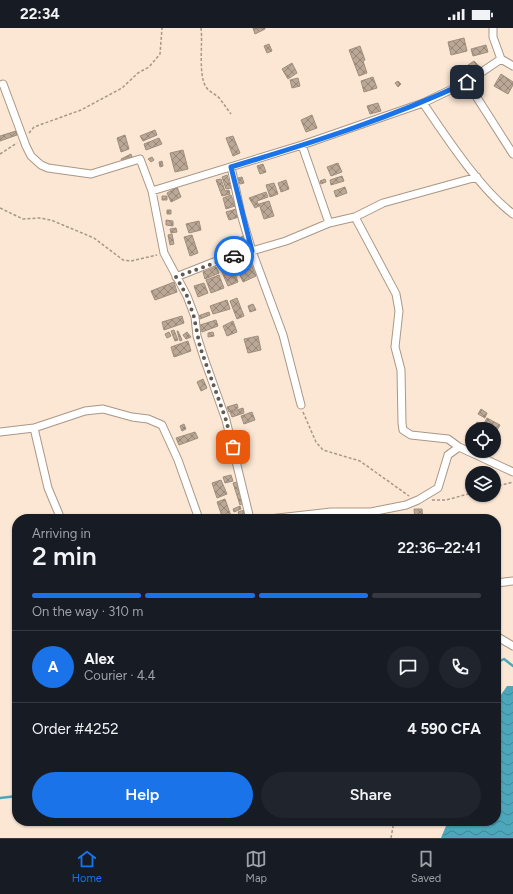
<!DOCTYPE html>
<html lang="en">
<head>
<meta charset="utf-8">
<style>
  body { margin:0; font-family:Figtree,sans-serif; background:#20242c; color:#f1f3f6; height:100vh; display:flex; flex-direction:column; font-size:15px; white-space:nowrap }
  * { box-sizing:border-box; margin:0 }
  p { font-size:13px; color:#9ea1a6 }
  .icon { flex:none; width:22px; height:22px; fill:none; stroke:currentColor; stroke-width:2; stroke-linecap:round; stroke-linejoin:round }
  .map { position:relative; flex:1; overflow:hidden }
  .panel { position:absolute; left:12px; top:486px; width:489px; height:312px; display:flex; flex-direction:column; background:#171b24; border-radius:16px; box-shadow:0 1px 3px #0004 }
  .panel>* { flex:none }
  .buttons { position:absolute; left:465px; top:394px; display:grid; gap:8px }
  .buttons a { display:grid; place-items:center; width:36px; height:36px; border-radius:50%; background:#171b24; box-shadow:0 1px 3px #0004; font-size:20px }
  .pin { position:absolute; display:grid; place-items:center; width:34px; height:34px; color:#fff; margin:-17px; border-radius:8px; box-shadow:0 2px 6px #0006 }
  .courier { position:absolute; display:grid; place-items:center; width:40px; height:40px; margin:-20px; border:3px solid #1a73e8; border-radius:50%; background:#fff; color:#222; box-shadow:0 1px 5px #0007 }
  .summary em { font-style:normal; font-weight:600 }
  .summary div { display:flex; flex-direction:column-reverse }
  .summary { display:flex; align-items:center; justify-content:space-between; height:68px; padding:0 20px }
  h1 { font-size:26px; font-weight:600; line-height:30px }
  .bar { display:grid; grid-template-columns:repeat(4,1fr); gap:6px 4px; align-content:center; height:48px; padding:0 20px }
  .bar i { height:5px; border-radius:3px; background:#363941 }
  .bar .selected { background:#1a73e8 }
  .bar p { grid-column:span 4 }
  .line { display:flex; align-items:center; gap:10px; padding:0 20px; border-top:1px solid #363941 }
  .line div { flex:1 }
  .round { display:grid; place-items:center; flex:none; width:42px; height:42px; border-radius:21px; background:#20242c }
  .cta { display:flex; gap:8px; margin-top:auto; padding:8px 20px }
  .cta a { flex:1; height:46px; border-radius:24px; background:#1a73e8; color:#fff; font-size:16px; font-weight:600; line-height:46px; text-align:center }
  .cta a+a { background:#20242c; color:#f1f3f6 }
  .status { display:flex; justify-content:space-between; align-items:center; height:28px; padding:0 20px; background:#171b24; direction:ltr }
  .status svg { height:11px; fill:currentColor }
  .tabs { display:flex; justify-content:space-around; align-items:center; height:56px; border-top:1px solid #363941; background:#171b24; font-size:11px; color:#9ea1a6 }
  .tabs a { display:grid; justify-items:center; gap:2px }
  .tabs .selected { color:#1a73e8 }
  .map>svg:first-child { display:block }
  .water { fill:url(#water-waves) }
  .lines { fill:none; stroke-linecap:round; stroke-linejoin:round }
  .stream { stroke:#4da7bb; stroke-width:2.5 }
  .building { fill:url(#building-cross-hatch); stroke:#a08d7c }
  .street-casing { stroke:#aa9785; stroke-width:9 }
  .path { stroke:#a69789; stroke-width:1.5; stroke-dasharray:3 2; stroke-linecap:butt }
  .street { stroke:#fff; stroke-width:7 }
  .done { stroke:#64594f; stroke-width:4; stroke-dasharray:0 7.2 }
  .route { stroke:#1a73e8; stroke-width:5 }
</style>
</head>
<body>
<div class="status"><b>22:34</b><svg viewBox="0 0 49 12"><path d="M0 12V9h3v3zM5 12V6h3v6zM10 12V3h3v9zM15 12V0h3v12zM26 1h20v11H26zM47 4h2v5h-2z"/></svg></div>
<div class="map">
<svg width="513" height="810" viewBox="0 0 513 810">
  <defs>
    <pattern id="water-waves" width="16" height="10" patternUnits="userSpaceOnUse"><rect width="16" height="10" fill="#4da7bb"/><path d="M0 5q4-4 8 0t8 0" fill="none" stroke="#3f8696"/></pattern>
    <pattern id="building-cross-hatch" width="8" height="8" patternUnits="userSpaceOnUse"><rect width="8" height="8" fill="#baa795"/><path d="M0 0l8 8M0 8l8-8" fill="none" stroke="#968678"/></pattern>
  </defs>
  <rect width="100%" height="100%" fill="#fbe7d4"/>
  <path class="water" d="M507,658H513V810H441L448,793H496V674Z"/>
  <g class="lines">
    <path class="stream" d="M496,635L504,631L513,638
      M0,770L17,768"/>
  </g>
  <path class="building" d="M253,0H265V1L255,6Z
    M464,10L467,23L451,27L448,14Z
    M269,16L272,23L267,25L264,18Z
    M486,17L488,24L473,28L471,21Z
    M360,18L365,32L363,33L367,45L359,48L349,22Z
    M474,33L479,38L473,43L468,37Z
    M292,35L297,45L288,51L282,41Z
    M501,46L513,54V57L508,66L494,58Z
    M373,49L377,60L364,64L361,53Z
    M298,50L300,58L292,60L290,52Z
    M398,53L401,56L398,59L395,55Z
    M378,75L381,83L370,86L367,78Z
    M312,87L317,100L306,104L301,92Z
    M155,102L157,107L143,113L140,108Z
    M16,103L17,107L0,113V108Z
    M125,107L129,121L121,124L117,110Z
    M233,108L240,125L233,128L226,110Z
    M159,110L162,116L146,122L144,116Z
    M183,122L188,141L175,144L170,125Z
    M131,126L132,129L122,134L121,131Z
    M152,129L154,132L151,134L148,131Z
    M162,133L163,138L160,139L159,134Z
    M338,135L342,144L331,148L327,139Z
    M263,136L266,144L260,146L257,138Z
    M227,147L231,160L226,161L222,149Z
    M342,148L344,153L331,157L330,152Z
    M242,149L244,155L240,156L238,150Z
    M221,151L225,163L229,162L230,166L222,168L216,152Z
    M325,151L326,154L321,156L320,153Z
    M286,152L289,161L281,164L278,155Z
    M274,155L278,166L270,169L266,157Z
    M177,159L181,169L171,174L167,165Z
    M345,159L347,165L336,169L334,163Z
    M266,164L268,169L257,173L259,178L255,180L249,170Z
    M231,167L235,178L226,181L223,170Z
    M162,168H167V172H162Z
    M269,173L274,188L264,191L259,176Z
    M236,181L239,189L229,192L226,184Z
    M167,182H171V186H167Z
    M166,192L173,193V198L166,197Z
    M199,193L201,202L189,205L186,196Z
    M176,200L177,204L171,205L170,201Z
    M172,206L174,216L170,217L168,207Z
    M192,207L198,225L190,228L184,209Z
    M244,208L248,215L245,217L241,209Z
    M249,231L256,248L243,254L235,236Z
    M230,233L238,254L228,258L219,237Z
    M216,239L219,245L205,251L203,244Z
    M219,247L224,260L211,265L206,252Z
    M174,254L177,264L155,272L151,263Z
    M204,255L208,265L198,269L194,258Z
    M237,270L244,288L237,291L230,273Z
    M227,272L230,281L213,286L210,278Z
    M253,276L256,282L250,284L248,278Z
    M209,284L210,287L200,291L198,288Z
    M182,288L184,295L164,302L162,294Z
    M216,292L218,298L202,304L200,297Z
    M233,293L237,304L227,308L223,298Z
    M174,302L178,312L175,313L171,303Z
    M177,303H178L182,312L180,313Z
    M169,304L171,308L167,310L165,306Z
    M187,304L191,309L186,311L183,307Z
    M213,304L214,308L208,309V305Z
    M258,308L261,322L248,325L244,311Z
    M188,313L191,323L174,329L171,319Z
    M203,351L207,360L201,363L197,354Z
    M237,376L238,380L229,384L227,379Z
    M243,380L244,385L232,389L230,384Z
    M481,381L487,385L485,390L478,386Z
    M252,384L255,392L244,396L241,388Z
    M487,390L500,397L494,408V401H481L475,398L477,394L483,397Z
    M184,396L186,401L182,403L180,398Z
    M195,404L198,410L179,417L176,410Z
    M482,423H490L487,427Z
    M231,447L233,453L225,455L223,449Z
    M221,452L227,466L217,470L212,455Z
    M237,454L244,475L240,477L233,455Z
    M225,471L231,488L223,491L217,474Z
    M240,478L241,481L234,484L233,481Z
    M414,481H422L423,491H415Z
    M244,482L246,487L240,489L238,484Z"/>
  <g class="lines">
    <g class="street-casing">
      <path id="street" d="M493,0V9L501,31L513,38
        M467,54L513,126
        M3,56L26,118L31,128L41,137L48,140L91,146L140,131L152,163L164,225L187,268L195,289L197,308L204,330L226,392L250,491
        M423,75C446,109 480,161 513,186
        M302,117L329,195
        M231,139L241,186L252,223L283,307L301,377
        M152,163L302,117L423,75L467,54L501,31
        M355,189L396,266L399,283L395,319L401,342L402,395L403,402L411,407L448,411L459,419L513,444
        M176,249L214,234L286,213L329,195L355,189L383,175L477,149
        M34,400L48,460L61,491
        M0,404L34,400L85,383L103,381L132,389L148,391L162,397L178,432L199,491
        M269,491L331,484H371L406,477L418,472L438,460L448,427L459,419
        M496,555L513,553
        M496,608L513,618"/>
    </g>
    <path class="path" d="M201,0C203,15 198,47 206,59C209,64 216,66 220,71C224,76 227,81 231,86
      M29,105L34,99L81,82L122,60L138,45L149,39L160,26L162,0
      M0,126L17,115
      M0,180L23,191L39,190L51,192L94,210L123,232L131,233L157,227
      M303,384L316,414L323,422L360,433L409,468
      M494,459L513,454
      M432,472H446L472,465
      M391,810L394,793"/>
    <use href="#street" class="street"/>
  </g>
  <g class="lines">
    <path class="done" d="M233,419L226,392L200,319L194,289L187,268L176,249L234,228"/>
    <path class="route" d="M234,228L252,223L231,139C311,115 391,90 467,54"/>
  </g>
</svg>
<div class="buttons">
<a><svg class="icon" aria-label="locate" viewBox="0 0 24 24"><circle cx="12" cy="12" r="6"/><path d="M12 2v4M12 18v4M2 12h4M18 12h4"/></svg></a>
<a><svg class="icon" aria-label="layers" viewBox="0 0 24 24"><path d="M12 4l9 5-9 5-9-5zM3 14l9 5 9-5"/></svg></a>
</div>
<div class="pin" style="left:233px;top:419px;background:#ea580c"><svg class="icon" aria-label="bag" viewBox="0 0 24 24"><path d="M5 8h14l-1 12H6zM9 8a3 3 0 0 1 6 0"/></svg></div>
<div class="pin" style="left:467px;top:54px;background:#1f2937"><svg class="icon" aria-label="home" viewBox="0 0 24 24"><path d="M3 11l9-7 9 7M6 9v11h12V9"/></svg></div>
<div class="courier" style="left:234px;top:228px"><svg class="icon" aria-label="car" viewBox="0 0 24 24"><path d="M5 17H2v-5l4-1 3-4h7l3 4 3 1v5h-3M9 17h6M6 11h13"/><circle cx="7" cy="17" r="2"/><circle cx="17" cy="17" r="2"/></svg></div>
<section class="panel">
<div class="summary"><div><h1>2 min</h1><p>Arriving in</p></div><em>22:36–22:41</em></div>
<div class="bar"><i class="selected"></i><i class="selected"></i><i class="selected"></i><i></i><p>On the way · 310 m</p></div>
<div class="line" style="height:72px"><b class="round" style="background:#1a73e8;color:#fff">A</b><div><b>Alex</b><p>Courier · 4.4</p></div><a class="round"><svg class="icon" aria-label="chat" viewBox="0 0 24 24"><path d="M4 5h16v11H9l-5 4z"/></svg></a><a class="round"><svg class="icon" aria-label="phone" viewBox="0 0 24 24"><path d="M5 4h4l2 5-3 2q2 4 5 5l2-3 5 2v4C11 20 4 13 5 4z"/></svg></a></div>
<div class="line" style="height:52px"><div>Order #4252</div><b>4 590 CFA</b></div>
<div class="cta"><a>Help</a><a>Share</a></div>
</section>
</div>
<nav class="tabs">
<a class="selected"><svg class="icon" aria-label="home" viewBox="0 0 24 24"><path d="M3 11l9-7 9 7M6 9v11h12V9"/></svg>Home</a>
<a><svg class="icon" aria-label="map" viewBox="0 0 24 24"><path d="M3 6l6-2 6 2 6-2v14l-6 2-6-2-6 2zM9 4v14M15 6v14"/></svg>Map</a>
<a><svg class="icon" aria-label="saved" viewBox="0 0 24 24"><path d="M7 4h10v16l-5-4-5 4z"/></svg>Saved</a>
</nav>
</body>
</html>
